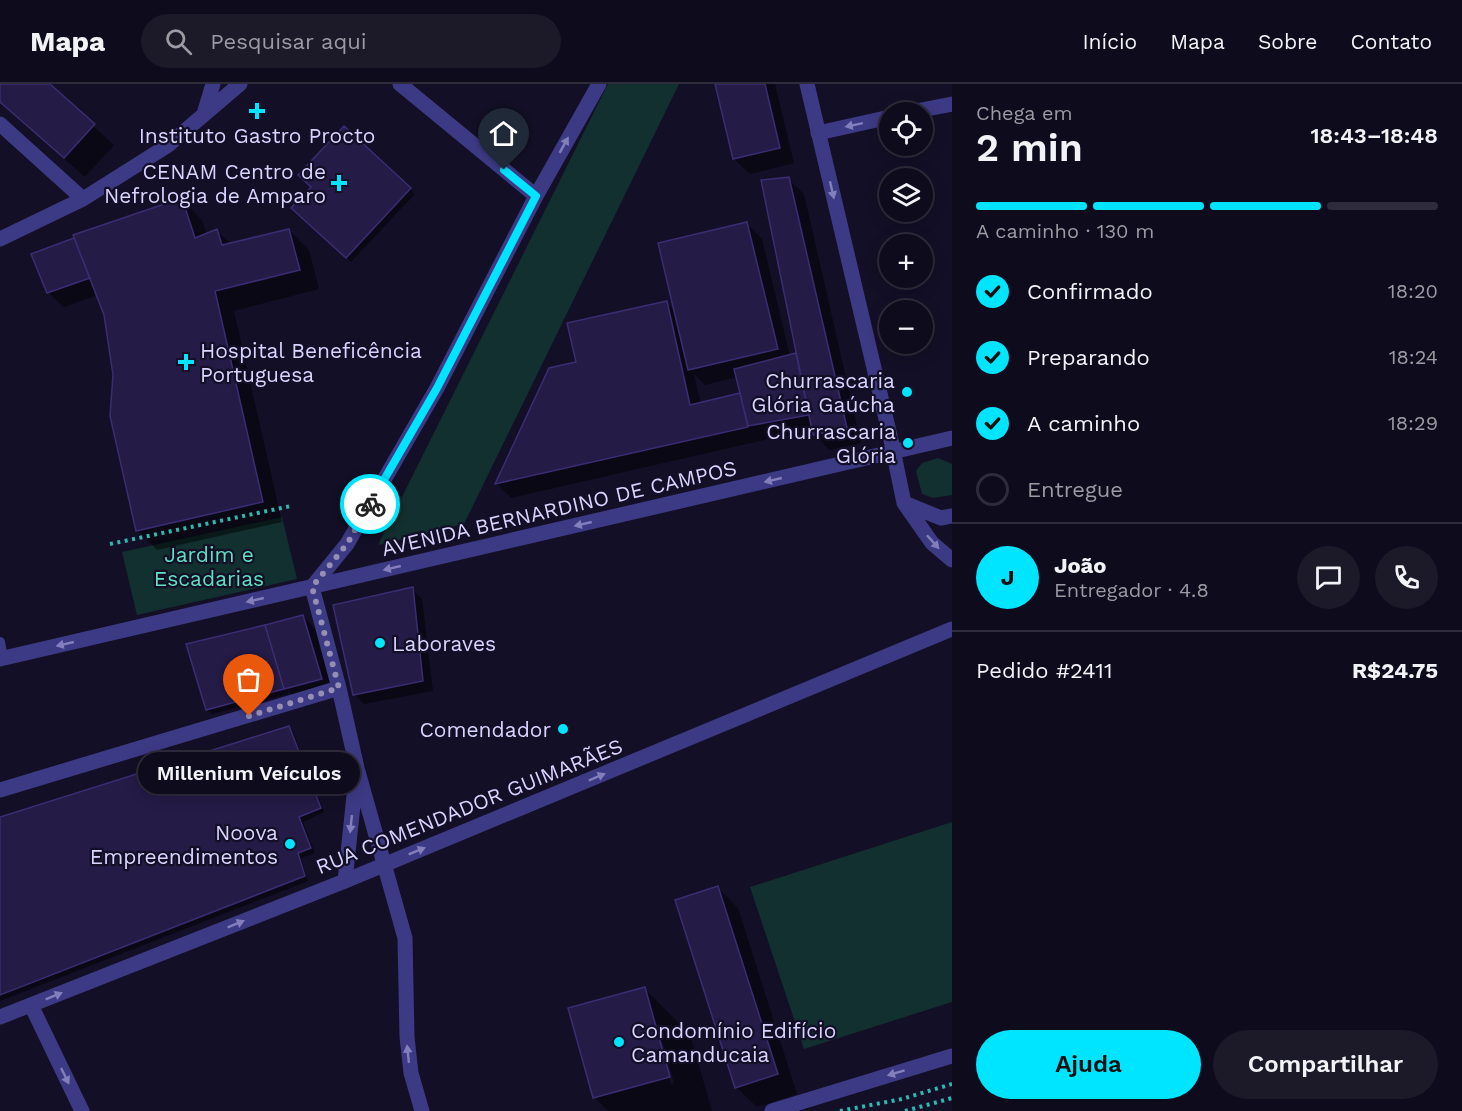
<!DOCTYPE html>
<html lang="pt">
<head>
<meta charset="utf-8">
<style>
  body { margin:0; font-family:"Work Sans",sans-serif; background:#1c1929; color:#f1f3f6; height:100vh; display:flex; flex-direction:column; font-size:22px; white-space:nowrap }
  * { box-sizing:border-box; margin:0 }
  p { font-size:20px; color:#9b9ba3 }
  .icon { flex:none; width:33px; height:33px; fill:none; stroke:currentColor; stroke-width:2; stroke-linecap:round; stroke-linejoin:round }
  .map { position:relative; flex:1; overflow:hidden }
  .details { display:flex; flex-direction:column; background:#0e0b1c; width:510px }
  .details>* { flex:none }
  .tools { position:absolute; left:879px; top:18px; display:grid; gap:12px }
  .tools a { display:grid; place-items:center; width:54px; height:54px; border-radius:50%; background:#0e0b1c; box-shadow:0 3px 15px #0003,0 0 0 2px #2e2b3b; font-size:30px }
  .pin { position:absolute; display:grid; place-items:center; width:51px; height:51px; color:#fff; margin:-62px -26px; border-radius:50% 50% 50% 0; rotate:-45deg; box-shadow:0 0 6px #0007 }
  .pin .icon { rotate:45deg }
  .courier { position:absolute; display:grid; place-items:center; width:60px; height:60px; margin:-30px; border:4px solid #00e5ff; border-radius:50%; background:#fff; color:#222; box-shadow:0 2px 8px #0007 }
  .bubble { position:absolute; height:42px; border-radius:21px; background:#0e0b1c; box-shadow:0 3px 15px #0003,0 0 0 2px #2e2b3b; font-size:20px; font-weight:600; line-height:42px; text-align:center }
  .summary em { font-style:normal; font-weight:600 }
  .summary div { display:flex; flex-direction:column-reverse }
  .summary { display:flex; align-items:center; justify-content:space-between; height:102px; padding:0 24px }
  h1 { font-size:39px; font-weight:600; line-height:45px }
  .bar { display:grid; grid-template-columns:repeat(4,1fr); gap:9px 6px; align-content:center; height:72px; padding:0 24px }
  .bar i { height:8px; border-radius:4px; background:#2e2b3b }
  .bar .selected { background:#00e5ff }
  .bar p { grid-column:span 4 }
  .line { display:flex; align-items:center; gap:15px; padding:0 24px; border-top:2px solid #2e2b3b }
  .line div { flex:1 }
  .round { display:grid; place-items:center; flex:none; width:63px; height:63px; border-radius:32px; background:#1c1929 }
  ol { padding:0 24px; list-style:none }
  li { display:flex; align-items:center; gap:18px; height:66px }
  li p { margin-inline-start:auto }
  li .icon { padding:6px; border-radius:50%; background:#00e5ff; color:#111; stroke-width:4 }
  li:last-child { color:#9b9ba3 }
  li i { width:33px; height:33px; border:3px solid #2e2b3b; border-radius:50% }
  .cta { display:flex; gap:12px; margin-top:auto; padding:12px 24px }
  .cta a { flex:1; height:69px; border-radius:36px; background:#00e5ff; color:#111; font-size:24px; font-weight:600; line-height:69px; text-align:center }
  .cta a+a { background:#1c1929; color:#f1f3f6 }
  header { display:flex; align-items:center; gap:36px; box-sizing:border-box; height:84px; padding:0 30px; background:#0e0b1c; border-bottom:2px solid #2e2b3b }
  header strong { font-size:28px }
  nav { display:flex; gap:33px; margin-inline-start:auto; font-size:21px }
  .search { width:420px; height:54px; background:#1c1929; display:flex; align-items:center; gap:15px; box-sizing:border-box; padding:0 21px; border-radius:33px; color:#9b9ba3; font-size:22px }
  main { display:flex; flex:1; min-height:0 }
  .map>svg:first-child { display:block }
  .green { fill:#12302f }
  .shadow { fill:#0007; fill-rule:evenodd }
  .building { fill:#241b47; stroke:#3b2d73; stroke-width:1.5 }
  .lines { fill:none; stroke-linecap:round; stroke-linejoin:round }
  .path { stroke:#2fb8b0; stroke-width:4; stroke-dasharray:3 4.5; stroke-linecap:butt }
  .service { stroke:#3d3a85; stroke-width:10 }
  .minor { stroke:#3d3a85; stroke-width:15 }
  .tertiary { stroke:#3d3a85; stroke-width:15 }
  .oneway { fill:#837fbc }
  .done { stroke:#948fb3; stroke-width:6; stroke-dasharray:0 10.8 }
  .route { stroke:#00e5ff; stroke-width:8 }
  .poi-dot { fill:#00e5ff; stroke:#130f26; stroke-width:2 }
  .labels { text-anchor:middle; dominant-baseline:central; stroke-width:4.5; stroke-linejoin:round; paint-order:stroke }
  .poi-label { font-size:21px; fill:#d9d4ff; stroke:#130f26; text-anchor:end }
  .street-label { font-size:21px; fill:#d9d4ff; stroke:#130f26 }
  .park-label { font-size:21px; fill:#5fe0c0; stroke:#130f26 }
</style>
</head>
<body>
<header>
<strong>Mapa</strong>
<div class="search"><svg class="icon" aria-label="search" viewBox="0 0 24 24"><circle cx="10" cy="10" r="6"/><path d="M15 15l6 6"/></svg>Pesquisar aqui</div>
<nav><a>Início</a><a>Mapa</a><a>Sobre</a><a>Contato</a></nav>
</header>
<main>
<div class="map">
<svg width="952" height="1027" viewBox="0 0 952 1027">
  <rect width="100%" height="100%" fill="#130f26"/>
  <path class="green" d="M608,0H679L464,440L378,461Z
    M938,374L952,380V411L933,414L922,410L916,387L922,379Z
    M282,433L297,495L137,531L122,468Z
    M952,738V918L804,965L750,803Z"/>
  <path class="shadow" d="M0,0H48L114,61L85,93L0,18Z
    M716,0H775L794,79L750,90L734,75Z
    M344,44L415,110L351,178L293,124L313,103Z
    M788,95L804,110L861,359L829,366L814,350V347L764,356L511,414L496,399L578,279L666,218L676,228L747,140L762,155L790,272L798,270ZM694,290L705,301L737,293L742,310L701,320Z
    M182,116L202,136L207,151L217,147L231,160L289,146L309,166L319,205L234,227L282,438L157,466L137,446L106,230L98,211L64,223L48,208L33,171Z
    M412,505L422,515L433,607L364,620L354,610Z
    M303,532L318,548L336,610L301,620L288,607V610L212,630L207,626Z
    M289,643L293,648L324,728L303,738L315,769L301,774L308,797L0,917V734Z
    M718,804L738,824L797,1010L757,1023L736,1003Z
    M644,904L690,950L712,1027H608L594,1013ZM658,956H662L674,999L671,1000Z"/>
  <path class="building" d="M0,0H50L95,40L64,74L0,18Z
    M715,0H765L780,64L733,75Z
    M344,42L411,104L346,174L291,124L311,103L298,91Z
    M789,93L847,344L813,351L761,96Z
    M182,114L195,154L217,145L222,161L289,145L300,186L215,207L263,418L136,447L110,332L113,291L104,231L73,151Z
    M747,138L778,265L688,286L658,159Z
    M74,154L90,194L47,209L31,170Z
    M667,217L690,321L740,309L748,343L495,400L549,284L576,278L567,239Z
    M796,269L809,331L748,342L734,285Z
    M413,503L423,597L353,611L333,521Z
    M303,531L322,595L284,605L265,541Z
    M265,541L284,605L206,626L186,560Z
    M289,642L321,724L299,733L311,764L298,769L305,792L0,911V733Z
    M718,802L778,990L735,1004L675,816Z
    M645,903L670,993L593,1014L568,924Z"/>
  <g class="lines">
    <path class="path" d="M110,460L291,422
      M840,1027L902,1015L952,1000
      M905,1027L952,1014"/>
    <path class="service" d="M0,558L3,574"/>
    <path class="minor" d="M400,0L536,112
      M911,28L952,20
      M204,30L213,0
      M0,40L83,115
      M818,49L890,33
      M0,155L83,115L167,62L240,0
      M0,706L339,604
      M345,797L356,693
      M31,921L82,1027
      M422,1027L411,989L407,953L405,854L357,684L339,604L312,503L347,460L437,304L536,112L599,0"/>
    <path class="tertiary" d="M807,0L891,356L904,419L932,459L952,476
      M904,419L941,434L952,432
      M0,575L952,354
      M0,933L345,797L952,545
      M772,1027L952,972"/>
  </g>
  <defs><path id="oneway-solid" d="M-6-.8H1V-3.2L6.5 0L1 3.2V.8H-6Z" transform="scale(1.5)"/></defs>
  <g class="oneway">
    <use href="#oneway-solid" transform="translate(854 41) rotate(168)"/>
    <use href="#oneway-solid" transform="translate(564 61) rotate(-61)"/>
    <use href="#oneway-solid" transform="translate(832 106) rotate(77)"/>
    <use href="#oneway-solid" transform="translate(773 396) rotate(167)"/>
    <use href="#oneway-solid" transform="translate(583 440) rotate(167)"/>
    <use href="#oneway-solid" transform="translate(933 458) rotate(48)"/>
    <use href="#oneway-solid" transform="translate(392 484) rotate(167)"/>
    <use href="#oneway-solid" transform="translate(255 516) rotate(167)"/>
    <use href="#oneway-solid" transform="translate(65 560) rotate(167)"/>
    <use href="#oneway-solid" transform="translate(597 693) rotate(-23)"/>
    <use href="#oneway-solid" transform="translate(351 740) rotate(96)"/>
    <use href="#oneway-solid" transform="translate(417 767) rotate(-22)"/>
    <use href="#oneway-solid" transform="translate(236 840) rotate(-22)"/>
    <use href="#oneway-solid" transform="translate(54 912) rotate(-22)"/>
    <use href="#oneway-solid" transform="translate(408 970) rotate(-96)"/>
    <use href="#oneway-solid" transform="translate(896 989) rotate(163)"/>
    <use href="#oneway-solid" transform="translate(65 992) rotate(64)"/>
  </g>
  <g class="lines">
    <path class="done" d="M249,632L339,604L312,503L347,460L370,420"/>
    <path class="route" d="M370,420L437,304L536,112L504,86"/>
  </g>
  <g class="poi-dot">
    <path d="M254 18h6v6h6v6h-6v6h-6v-6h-6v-6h6z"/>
    <path d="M336 90h6v6h6v6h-6v6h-6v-6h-6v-6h6z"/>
    <path d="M183 269h6v6h6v6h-6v6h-6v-6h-6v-6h6z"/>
    <circle cx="907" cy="308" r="6"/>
    <circle cx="908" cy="359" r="6"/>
    <circle cx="380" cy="559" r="6"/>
    <circle cx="563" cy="645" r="6"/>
    <circle cx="290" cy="760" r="6"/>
    <circle cx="619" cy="958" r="6"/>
  </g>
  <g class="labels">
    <g class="poi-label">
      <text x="257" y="51" text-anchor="middle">Instituto Gastro Procto</text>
      <text x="326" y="87">CENAM Centro de<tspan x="326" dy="24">Nefrologia de Amparo</tspan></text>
      <text x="200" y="266" text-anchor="start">Hospital Beneficência<tspan x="200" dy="24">Portuguesa</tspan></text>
      <text x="895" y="296">Churrascaria<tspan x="895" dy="24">Glória Gaúcha</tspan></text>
      <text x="896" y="347">Churrascaria<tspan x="896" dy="24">Glória</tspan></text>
      <text x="392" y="559" text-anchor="start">Laboraves</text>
      <text x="551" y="645">Comendador</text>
      <text x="278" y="748">Noova<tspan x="278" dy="24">Empreendimentos</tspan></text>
      <text x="631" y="946" text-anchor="start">Condomínio Edifício<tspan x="631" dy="24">Camanducaia</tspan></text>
    </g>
    <g class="street-label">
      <text transform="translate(559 424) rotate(-13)">AVENIDA BERNARDINO DE CAMPOS</text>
      <text transform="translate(469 722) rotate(-22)">RUA COMENDADOR GUIMARÃES</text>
    </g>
    <g class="park-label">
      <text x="209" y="470">Jardim e<tspan x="209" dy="24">Escadarias</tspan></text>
    </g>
  </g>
</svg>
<div class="tools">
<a><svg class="icon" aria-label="locate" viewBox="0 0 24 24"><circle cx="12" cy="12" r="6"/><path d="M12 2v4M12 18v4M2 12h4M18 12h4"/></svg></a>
<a><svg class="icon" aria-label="layers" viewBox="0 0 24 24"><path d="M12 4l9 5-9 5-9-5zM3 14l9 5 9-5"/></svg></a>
<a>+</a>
<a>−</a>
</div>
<div class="pin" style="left:249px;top:632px;background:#ea580c"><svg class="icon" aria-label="bag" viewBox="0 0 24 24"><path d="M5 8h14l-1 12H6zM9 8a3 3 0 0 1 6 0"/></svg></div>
<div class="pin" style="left:504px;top:86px;background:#1f2937"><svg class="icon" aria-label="home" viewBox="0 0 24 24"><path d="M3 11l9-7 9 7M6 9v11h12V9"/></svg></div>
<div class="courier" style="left:370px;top:420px"><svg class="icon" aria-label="bike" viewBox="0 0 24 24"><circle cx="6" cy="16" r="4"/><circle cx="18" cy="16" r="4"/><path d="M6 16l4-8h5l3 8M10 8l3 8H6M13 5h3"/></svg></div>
<div class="bubble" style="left:138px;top:668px;width:222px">Millenium Veículos</div>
</div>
<section class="details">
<div class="summary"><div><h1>2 min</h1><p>Chega em</p></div><em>18:43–18:48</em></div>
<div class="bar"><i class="selected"></i><i class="selected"></i><i class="selected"></i><i></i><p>A caminho · 130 m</p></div>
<ol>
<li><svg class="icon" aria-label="check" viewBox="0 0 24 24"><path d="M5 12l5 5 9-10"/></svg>Confirmado<p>18:20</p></li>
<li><svg class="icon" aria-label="check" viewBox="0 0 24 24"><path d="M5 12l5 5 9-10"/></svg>Preparando<p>18:24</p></li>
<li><svg class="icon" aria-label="check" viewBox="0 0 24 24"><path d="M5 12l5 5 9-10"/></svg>A caminho<p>18:29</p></li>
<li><i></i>Entregue</li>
</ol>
<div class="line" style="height:108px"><b class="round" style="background:#00e5ff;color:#111">J</b><div><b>João</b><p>Entregador · 4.8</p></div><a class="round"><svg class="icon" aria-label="chat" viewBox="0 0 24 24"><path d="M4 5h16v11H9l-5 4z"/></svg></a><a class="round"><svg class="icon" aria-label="phone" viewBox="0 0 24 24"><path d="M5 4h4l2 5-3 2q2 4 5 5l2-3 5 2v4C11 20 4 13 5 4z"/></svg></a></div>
<div class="line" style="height:78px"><div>Pedido #2411</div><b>R$24.75</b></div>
<div class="cta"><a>Ajuda</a><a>Compartilhar</a></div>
</section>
</main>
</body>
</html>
